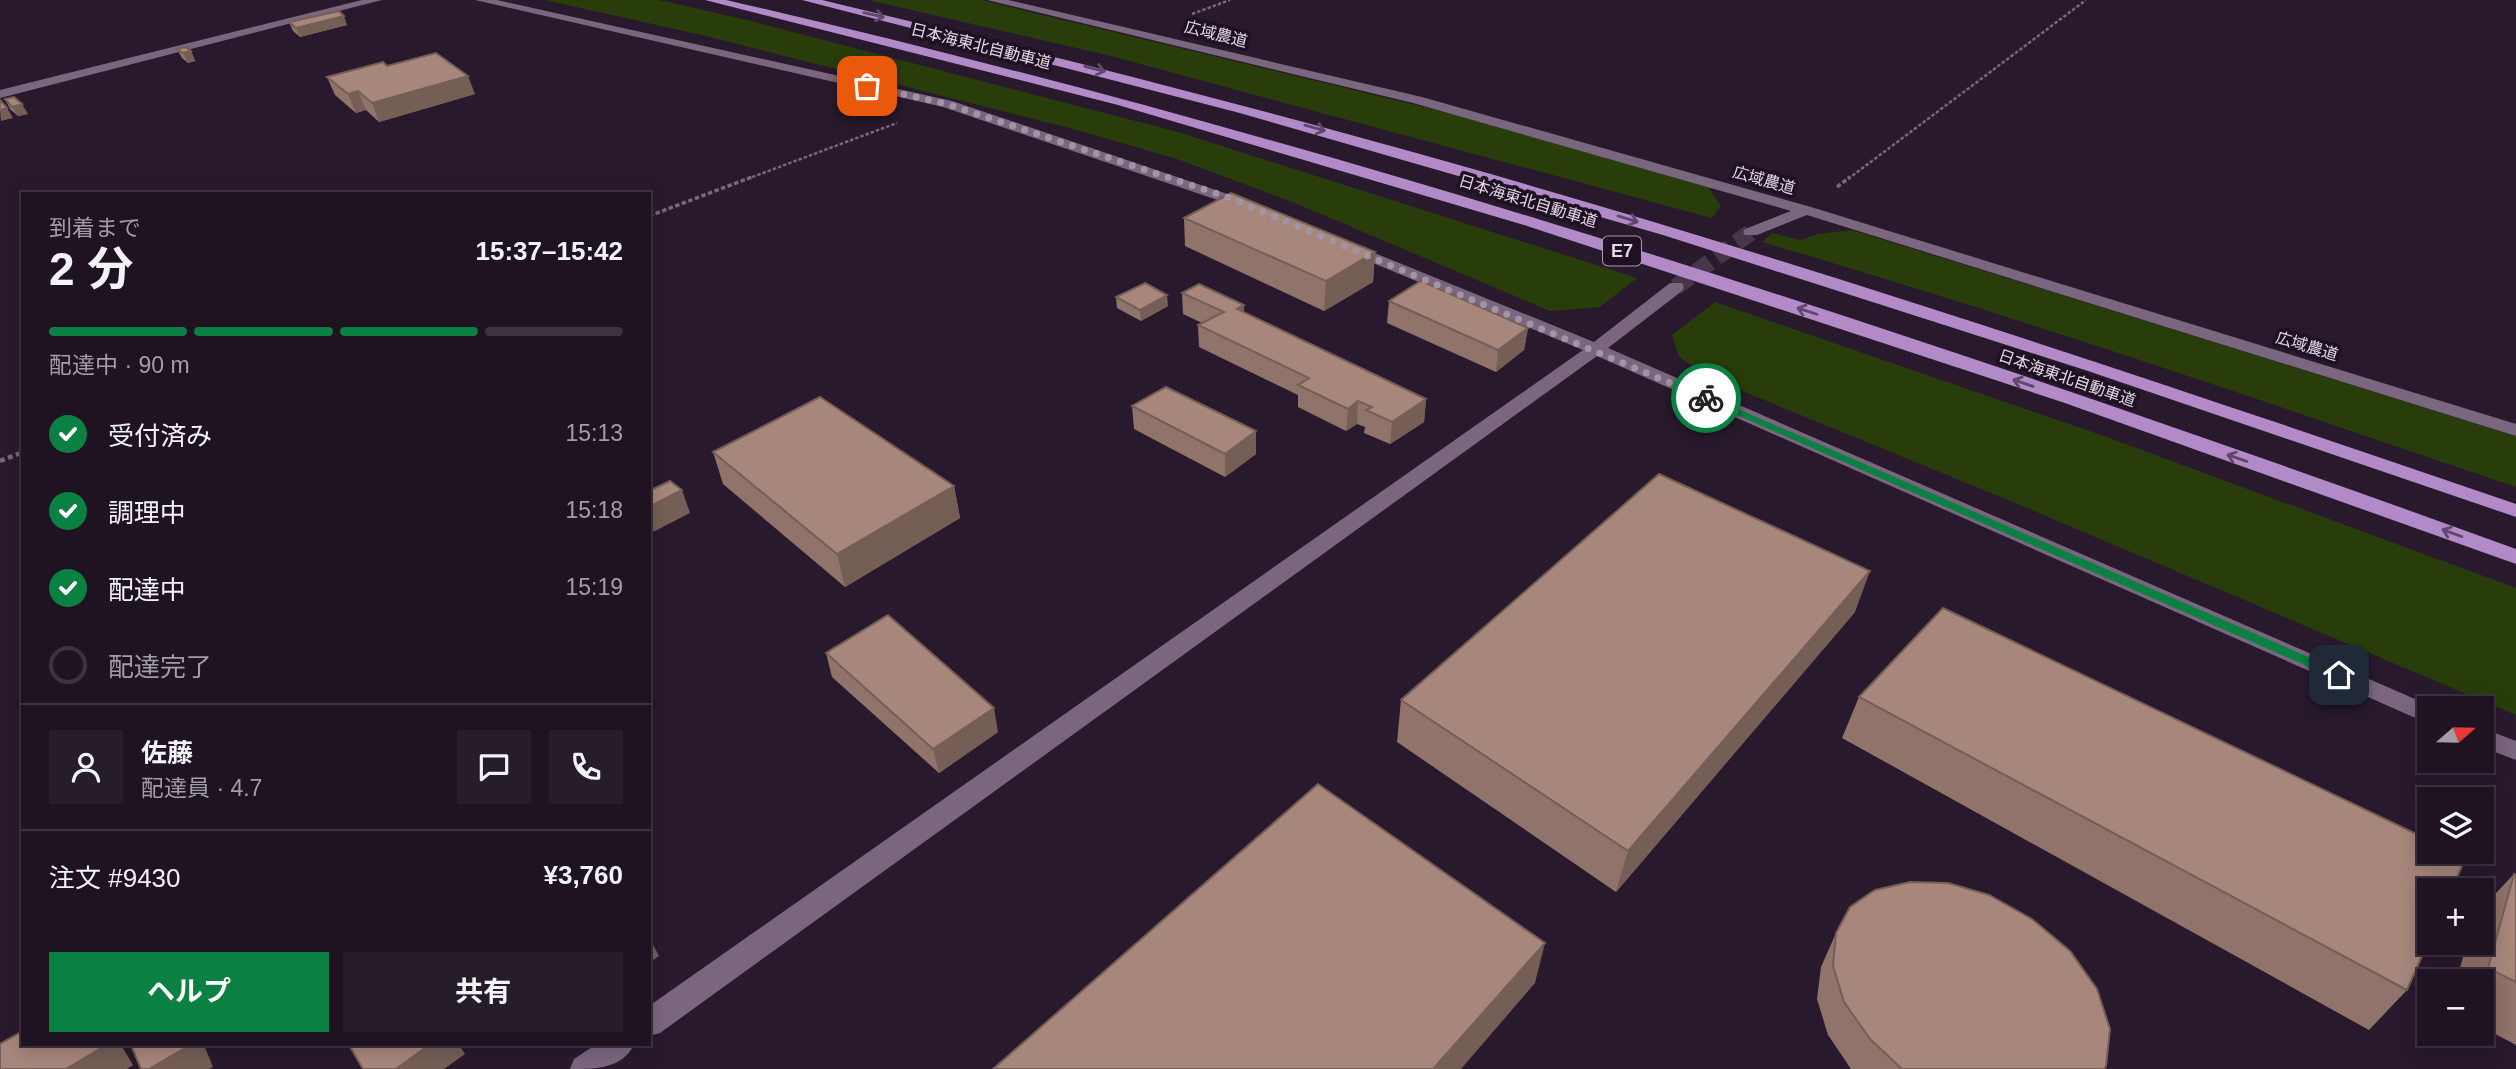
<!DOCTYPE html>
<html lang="ja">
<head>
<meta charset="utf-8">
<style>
  body { margin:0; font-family:Helvetica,"Noto Sans JP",sans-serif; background:#271c2a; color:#f1f3f6; height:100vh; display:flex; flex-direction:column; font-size:26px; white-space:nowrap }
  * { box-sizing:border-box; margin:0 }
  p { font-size:23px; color:#a19ea5 }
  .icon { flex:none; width:38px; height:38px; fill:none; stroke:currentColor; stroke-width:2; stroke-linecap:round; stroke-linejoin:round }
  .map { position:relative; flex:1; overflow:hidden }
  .drawer { position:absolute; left:21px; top:192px; width:630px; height:854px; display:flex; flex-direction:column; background:#1f1322; border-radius:0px; box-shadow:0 4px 18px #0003,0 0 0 2px #3c3240 }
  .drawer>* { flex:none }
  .needle { width:46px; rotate:70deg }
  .fabs { position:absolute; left:2417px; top:696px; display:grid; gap:14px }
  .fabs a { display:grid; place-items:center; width:77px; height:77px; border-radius:0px; background:#1f1322; box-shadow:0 4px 18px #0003,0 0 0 2px #3c3240; font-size:35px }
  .pin { position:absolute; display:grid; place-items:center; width:60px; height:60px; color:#fff; margin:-30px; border-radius:14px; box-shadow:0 4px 10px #0006 }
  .courier { position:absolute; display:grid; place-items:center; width:70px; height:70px; margin:-35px; border:5px solid #0b8043; border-radius:50%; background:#fff; color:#222; box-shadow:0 2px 9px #0007 }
  .summary em { font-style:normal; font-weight:700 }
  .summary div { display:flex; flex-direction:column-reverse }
  .summary { display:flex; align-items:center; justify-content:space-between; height:119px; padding:0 28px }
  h1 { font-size:46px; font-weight:700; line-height:52px }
  .bar { display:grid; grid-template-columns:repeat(4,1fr); gap:10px 7px; align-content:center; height:84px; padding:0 28px }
  .bar i { height:9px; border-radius:5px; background:#3c3240 }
  .bar .on { background:#0b8043 }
  .bar p { grid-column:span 4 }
  .line { display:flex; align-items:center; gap:18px; padding:0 28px; border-top:2px solid #3c3240 }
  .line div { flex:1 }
  .round { display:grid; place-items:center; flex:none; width:74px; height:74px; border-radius:0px; background:#271c2a }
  ol { padding:0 28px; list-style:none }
  li { display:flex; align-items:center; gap:21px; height:77px }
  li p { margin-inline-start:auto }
  li .icon { padding:7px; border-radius:50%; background:#0b8043; color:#fff; stroke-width:4 }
  li:last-child { color:#a19ea5 }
  li i { width:38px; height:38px; border:4px solid #3c3240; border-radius:50% }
  .cta { display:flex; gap:14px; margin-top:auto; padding:14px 28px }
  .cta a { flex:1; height:80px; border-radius:0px; background:#0b8043; color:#fff; font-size:28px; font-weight:700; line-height:80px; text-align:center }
  .cta a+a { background:#271c2a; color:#f1f3f6 }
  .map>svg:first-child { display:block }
  .green { fill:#293d0a }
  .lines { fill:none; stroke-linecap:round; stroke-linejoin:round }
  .minor-tunnel { stroke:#453649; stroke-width:17; stroke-dasharray:17 8; stroke-linecap:butt }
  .path-far2 { stroke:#77697a; stroke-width:2.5; stroke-dasharray:3.5 2; stroke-linecap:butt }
  .path-far1 { stroke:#77697a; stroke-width:3.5; stroke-dasharray:4.5 2.5; stroke-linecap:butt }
  .path { stroke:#77697a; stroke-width:4.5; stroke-dasharray:5 3.5; stroke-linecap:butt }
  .minor { fill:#7a677f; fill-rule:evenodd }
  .highway { fill:#b28ac7; fill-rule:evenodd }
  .wall { fill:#90736a }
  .shaded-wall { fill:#755e56 }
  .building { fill:#a7867b; stroke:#755e56; stroke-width:2 }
  .oneway { stroke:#61476d }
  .route { fill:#0b8043 }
  .done { stroke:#a194a5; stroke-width:7; stroke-dasharray:0 12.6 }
  .labels { text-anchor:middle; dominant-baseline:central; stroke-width:7; stroke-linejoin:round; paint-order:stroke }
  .far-street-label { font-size:16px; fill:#e2d7e5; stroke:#1f1023 }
  .shield { fill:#1f1023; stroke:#a89bab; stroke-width:2 }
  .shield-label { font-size:18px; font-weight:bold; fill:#e2d7e5 }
</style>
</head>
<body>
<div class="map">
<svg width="2516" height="1069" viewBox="0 0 2516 1069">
  <rect width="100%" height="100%" fill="#29192d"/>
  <path class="green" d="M545,0H659L747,20L1178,132L1637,278L1600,307L1550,311L1290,201L1177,159L1073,129L706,36Z
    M868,0H981L1453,114L1708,187L1721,206L1712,218L1107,55Z
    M1852,230L2516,436V487C2266,402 2016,316 1762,242L1772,233L1800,240L1818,234Z
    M1715,302L2104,436L2516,588V715L2008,500L1735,388L1700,371L1679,357L1672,335Z"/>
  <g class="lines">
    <path class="minor-tunnel" d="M1676,287L1751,232"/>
    <path class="path-far2" d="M1192,14L1230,0
      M747,179L897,123
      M1848,179L2086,0"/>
    <path class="path-far1" d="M1837,187L1850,177
      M649,216L752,177"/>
    <path class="path" d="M0,461L23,452"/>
    <path class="minor" d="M362,0H382L0,98V90Z
      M475,0H497L952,101L1254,203L1257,206L1254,209H1244L943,107Z
      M987,0H1008L1422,97L1811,207L2516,424V436L1807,215L1757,235H1745L1743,232L1745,229L1791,211L1413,103Z
      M1350,243L1594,342L1670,283H1682L1684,287L1682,291L1608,348L2438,709H2429V723L2420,720L1597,356L660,1033L649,1036V1006L1583,350L1344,251L1342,248L1344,245Z
      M2482,728L2516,741V760L2482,747Z
      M595,1045H634C621,1069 596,1069 570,1069L574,1059Z"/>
    <path class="highway" d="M705,0H726C1334,140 1929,336 2516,549V564L2062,402L1524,225L1118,105Z
      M802,0H822C1035,51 1248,105 1459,165C1815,266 2166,384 2516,504V517L2088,371L1663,235L1236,112Z"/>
  </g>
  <path class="wall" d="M289,22L347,25L300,37L293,31Z
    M177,49L191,51L195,61L188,63L182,58Z
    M387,66L475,94L379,122L366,110L356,113L335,95L327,77Z
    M5,99L28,114L18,116L10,109Z
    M1184,218L1375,252L1373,282L1324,311L1185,246Z
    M1182,293L1244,305V312L1426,399L1424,422L1390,444L1364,433L1365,427L1357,424L1346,431L1298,407V395L1199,347L1198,325L1202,323L1183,314Z
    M1116,297L1168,306L1141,321L1117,308Z
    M1389,301L1528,328L1524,350L1496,372L1387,323Z
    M1132,406L1256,454L1225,477L1134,429Z
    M713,452L954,486L960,518L845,587L723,484Z
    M1855,612L1616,892L1397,742L1401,700Z
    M826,653L998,732L939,773L832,677Z
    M1859,697L2407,990L2369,1030L1842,738Z
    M2514,874L2516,875V1045L2482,1027V982H2456L2467,943H2482V908Z
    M1836,933L2104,1069H1851L1828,1035L1817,999L1821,967Z"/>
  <path class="shaded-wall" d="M344,16L347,25L300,37L296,28Z
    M191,51L195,61L188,63L183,53Z
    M468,76L475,94L379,122L372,103Z
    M358,91L366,110L356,113L348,94Z
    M22,104L28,114L18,116L12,107Z
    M7,108L13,118L1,121L0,110Z
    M1375,252L1373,282L1324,311L1326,281Z
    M1167,295L1168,306L1141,321L1140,310Z
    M1244,305V327L1237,309Z
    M1528,328L1524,350L1496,372L1498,350Z
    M1426,399L1424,422L1390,444L1392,422Z
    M1358,401L1357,424L1346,431L1348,409Z
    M1256,431V454L1225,477V454Z
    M954,486L960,518L845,587L837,554Z
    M682,490L690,513L649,534V507Z
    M1870,571L1855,612L1616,892L1628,851Z
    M994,708L998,732L939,773L933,749Z
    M649,937L659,956L649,963Z
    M1545,943L1535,983L1461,1069H1433Z
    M106,1045H121L133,1065L127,1069H66Z
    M190,1045H204L213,1067L209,1069H149Z
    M429,1045H459L465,1054L444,1069H396Z"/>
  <path class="building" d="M339,11L344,16L296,28L289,22Z
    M186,47L191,51L183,53L177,49Z
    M436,53L468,76L372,103L358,91L348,94L327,77L383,62L387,66Z
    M14,97L22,104L12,107L5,99Z
    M0,100L7,108L0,110Z
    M1231,193L1375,252L1326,281L1184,218Z
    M1421,281L1528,328L1498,350L1389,301Z
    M1145,283L1167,295L1140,310L1116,297Z
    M1199,284L1244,305L1237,309L1426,399L1392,422L1366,410L1372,407L1358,401L1348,409L1298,385L1309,378L1198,325L1224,312L1182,293Z
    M1166,387L1256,431L1225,454L1132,406Z
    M820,397L954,486L837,554L713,452Z
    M1659,474L1870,571L1628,851L1401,700Z
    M670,481L682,490L649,507V491Z
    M1943,608L2429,840V852H2455L2466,857L2451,891H2429V940L2407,990L1859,697Z
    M888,615L994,708L933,749L826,653Z
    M1318,784L1545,943L1433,1069H993Z
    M2514,874L2516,875V982L2488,968Z
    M1910,882L1948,883L1989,895L2032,919L2070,951L2097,989L2110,1029L2106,1066L2104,1069H1902L1870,1039L1844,1002L1833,966L1836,933L1850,907L1875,890Z
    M23,1031V1045H106L66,1069H0V1044Z
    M131,1045H190L149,1069H141Z
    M349,1045H429L396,1069H363Z"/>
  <defs><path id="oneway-shaft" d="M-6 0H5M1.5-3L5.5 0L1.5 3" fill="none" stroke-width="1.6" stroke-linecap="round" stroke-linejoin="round" transform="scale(1.75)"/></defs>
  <g class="oneway">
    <use href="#oneway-shaft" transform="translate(874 15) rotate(13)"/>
    <use href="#oneway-shaft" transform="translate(1095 69) rotate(14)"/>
    <use href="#oneway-shaft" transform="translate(1315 128) rotate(16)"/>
    <use href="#oneway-shaft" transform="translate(1628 219) rotate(17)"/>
    <use href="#oneway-shaft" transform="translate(1807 311) rotate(-162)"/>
    <use href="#oneway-shaft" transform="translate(2023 383) rotate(-161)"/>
    <use href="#oneway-shaft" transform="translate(2237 458) rotate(-161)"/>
    <use href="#oneway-shaft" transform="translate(2452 533) rotate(-160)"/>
  </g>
  <path class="route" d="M1706,395L2343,672L2345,675L2339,680L2334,678L1703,400L1701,398Z"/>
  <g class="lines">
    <path class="done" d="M867,86L947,104L1230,198L1706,398"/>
  </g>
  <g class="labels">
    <g class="far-street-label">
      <text transform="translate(1216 34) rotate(14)">広域農道</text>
      <text transform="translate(981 46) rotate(14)">日本海東北自動車道</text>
      <text transform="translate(1764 180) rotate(16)">広域農道</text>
      <text transform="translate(1528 201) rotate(17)">日本海東北自動車道</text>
      <text transform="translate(2307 346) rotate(17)">広域農道</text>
      <text transform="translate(2067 378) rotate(19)">日本海東北自動車道</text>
    </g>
    <rect class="shield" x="1603" y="236.5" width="38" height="29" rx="5"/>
    <g class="shield-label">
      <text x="1622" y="251">E7</text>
    </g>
  </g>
</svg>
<div class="fabs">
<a><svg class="needle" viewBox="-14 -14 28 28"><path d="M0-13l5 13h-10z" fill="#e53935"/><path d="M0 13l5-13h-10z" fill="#a19ea5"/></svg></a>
<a><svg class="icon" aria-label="layers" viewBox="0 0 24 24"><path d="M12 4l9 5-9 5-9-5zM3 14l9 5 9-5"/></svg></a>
<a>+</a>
<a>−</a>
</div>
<div class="pin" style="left:867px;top:86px;background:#ea580c"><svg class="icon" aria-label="bag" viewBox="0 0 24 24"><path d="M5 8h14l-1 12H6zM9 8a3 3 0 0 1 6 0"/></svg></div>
<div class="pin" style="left:2339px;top:675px;background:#1f2937"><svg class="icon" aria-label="home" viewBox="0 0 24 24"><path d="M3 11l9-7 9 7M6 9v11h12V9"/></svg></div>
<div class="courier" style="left:1706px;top:398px"><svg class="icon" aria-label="bike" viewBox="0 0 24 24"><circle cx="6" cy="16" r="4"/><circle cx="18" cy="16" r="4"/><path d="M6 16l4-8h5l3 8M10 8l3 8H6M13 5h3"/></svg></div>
<section class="drawer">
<div class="summary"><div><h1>2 分</h1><p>到着まで</p></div><em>15:37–15:42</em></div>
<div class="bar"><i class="on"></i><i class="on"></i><i class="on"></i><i></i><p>配達中 · 90 m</p></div>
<ol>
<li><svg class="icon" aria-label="check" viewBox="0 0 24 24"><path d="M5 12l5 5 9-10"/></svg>受付済み<p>15:13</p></li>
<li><svg class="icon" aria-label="check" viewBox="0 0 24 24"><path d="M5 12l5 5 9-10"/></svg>調理中<p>15:18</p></li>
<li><svg class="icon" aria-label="check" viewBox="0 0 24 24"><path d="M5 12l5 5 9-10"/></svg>配達中<p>15:19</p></li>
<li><i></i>配達完了</li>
</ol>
<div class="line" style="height:126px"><a class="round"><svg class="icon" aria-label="person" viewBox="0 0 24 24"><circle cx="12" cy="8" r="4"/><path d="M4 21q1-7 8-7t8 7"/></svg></a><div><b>佐藤</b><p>配達員 · 4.7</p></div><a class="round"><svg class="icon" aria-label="chat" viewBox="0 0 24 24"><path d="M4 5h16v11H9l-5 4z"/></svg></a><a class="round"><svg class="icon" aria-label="phone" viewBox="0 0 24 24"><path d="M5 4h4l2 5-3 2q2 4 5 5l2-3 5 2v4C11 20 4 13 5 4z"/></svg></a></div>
<div class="line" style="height:91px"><div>注文 #9430</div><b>¥3,760</b></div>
<div class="cta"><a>ヘルプ</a><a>共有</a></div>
</section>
</div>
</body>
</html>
